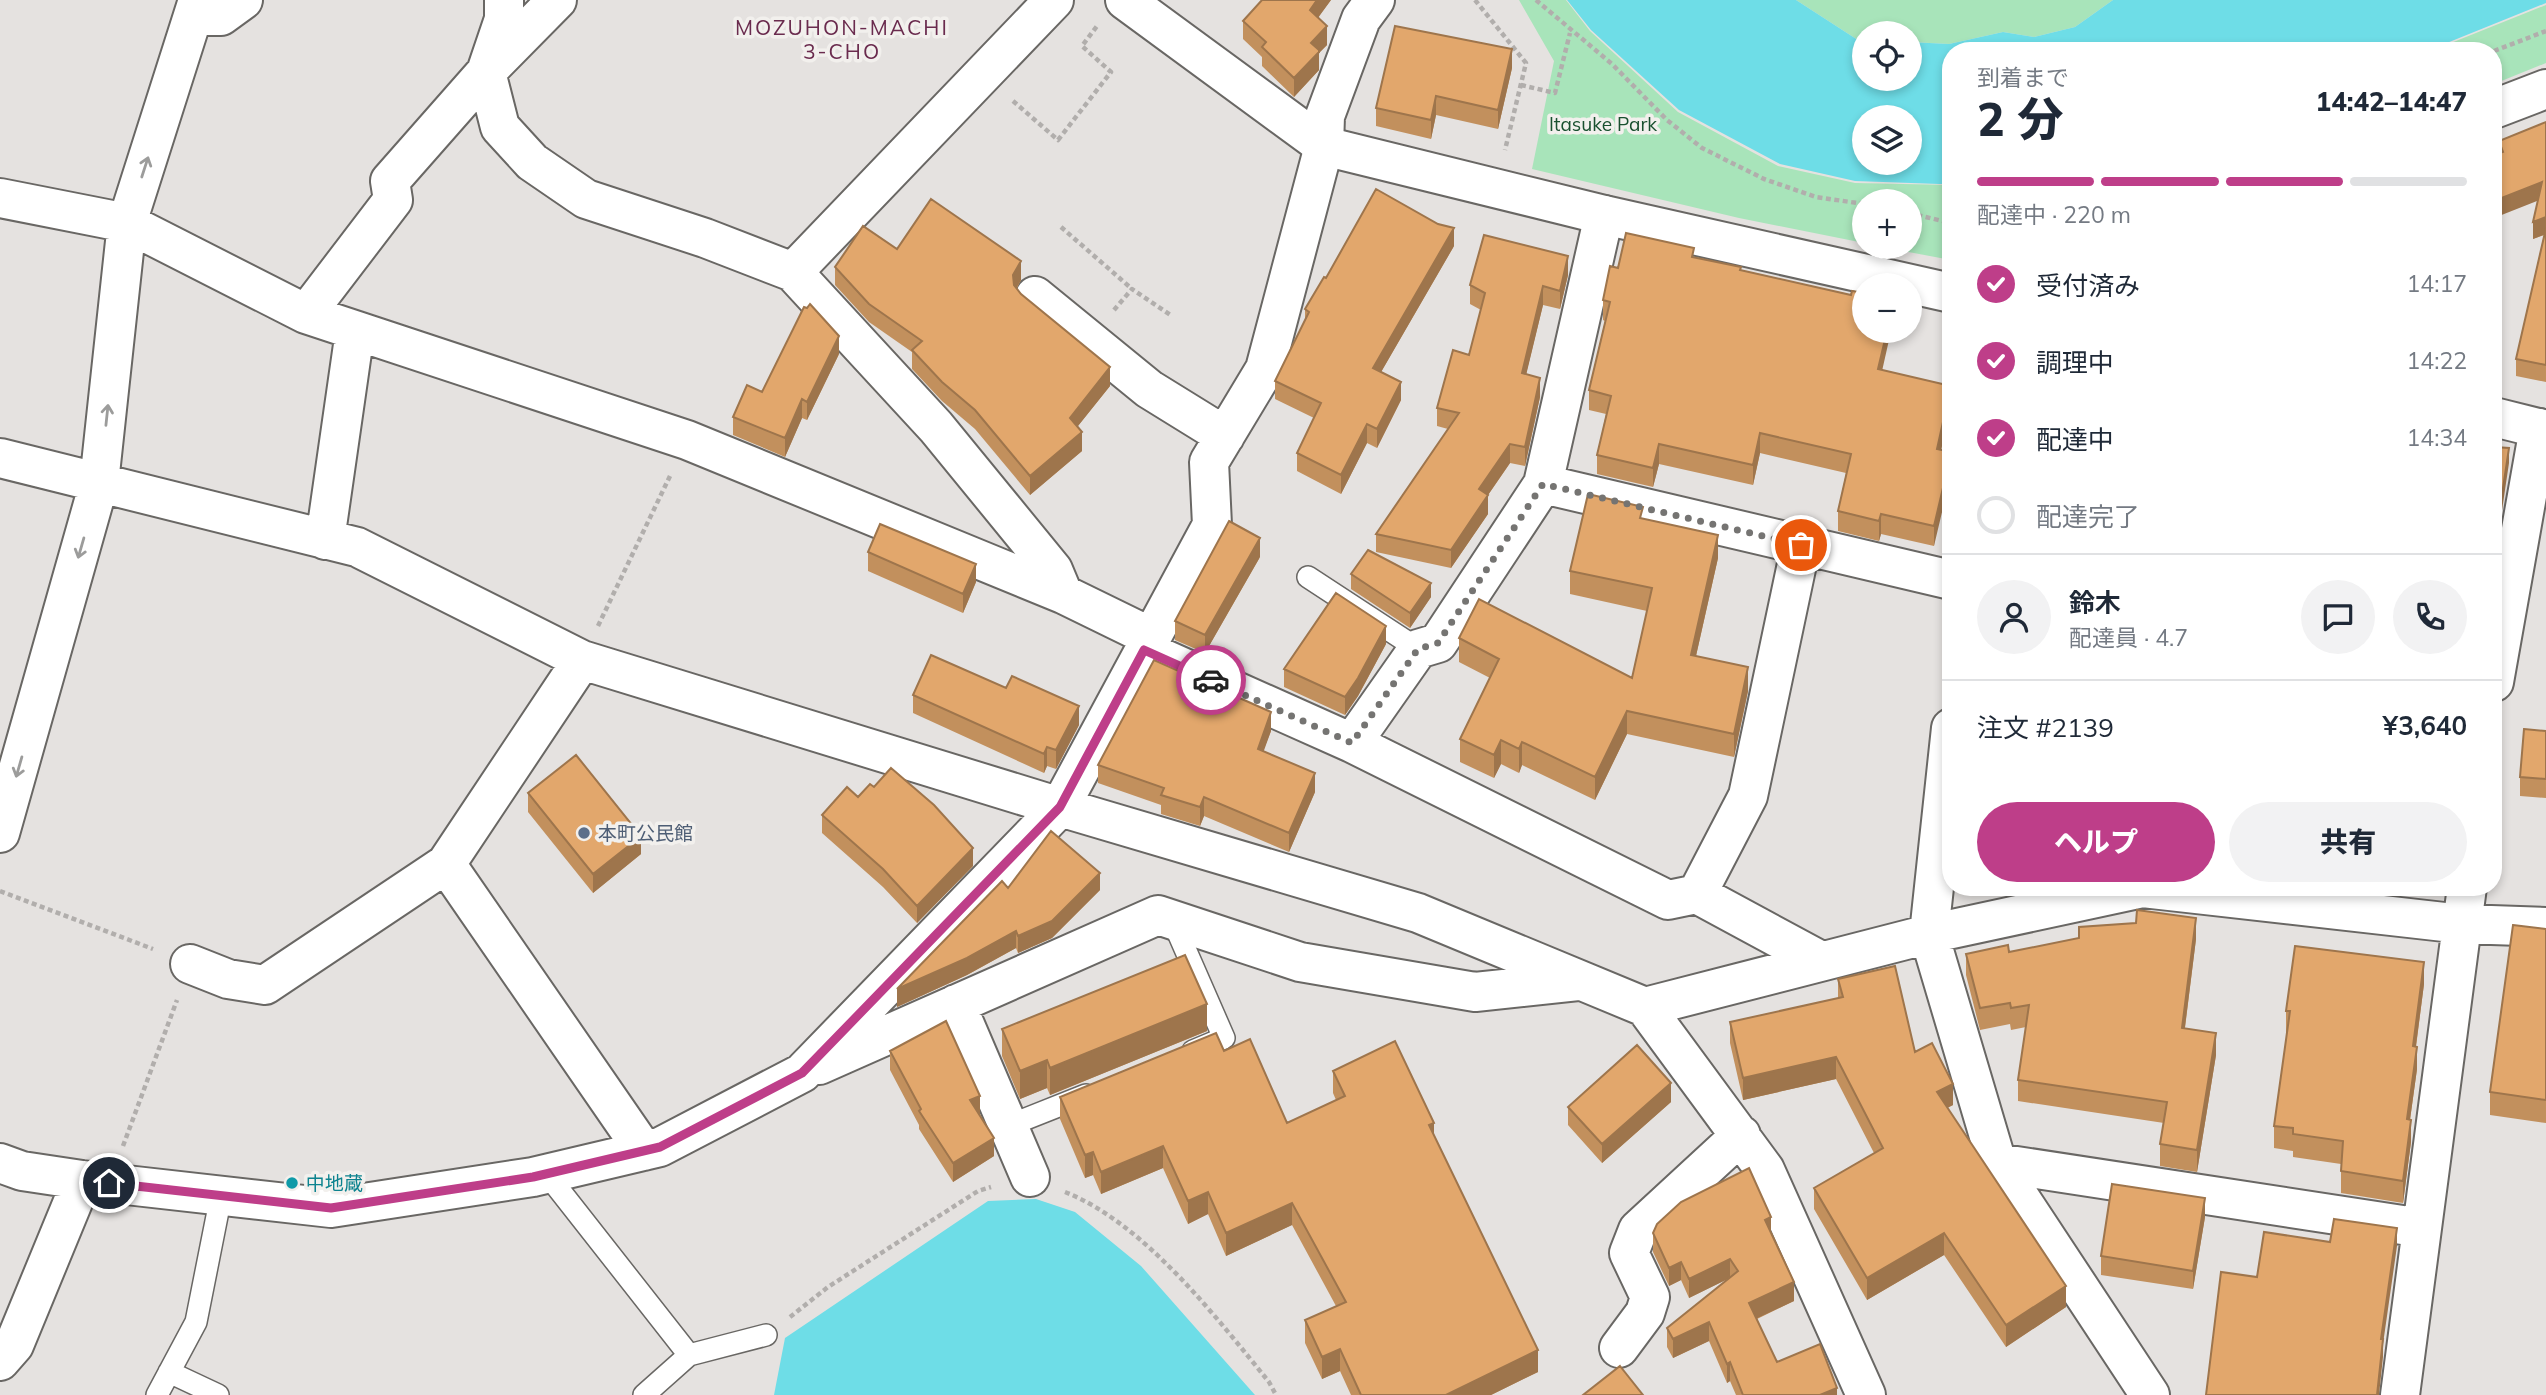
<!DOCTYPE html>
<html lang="ja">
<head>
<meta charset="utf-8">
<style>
  body { margin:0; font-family:Mulish,"Noto Sans JP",sans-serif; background:#f2f2f3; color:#1f2937; height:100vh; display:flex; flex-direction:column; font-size:26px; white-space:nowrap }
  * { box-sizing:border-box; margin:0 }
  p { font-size:23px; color:#747a83 }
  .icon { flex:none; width:38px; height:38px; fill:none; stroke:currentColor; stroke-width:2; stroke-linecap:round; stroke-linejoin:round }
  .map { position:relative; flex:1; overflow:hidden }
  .drawer { position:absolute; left:1942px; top:42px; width:560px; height:854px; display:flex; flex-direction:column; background:#fff; border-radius:28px; box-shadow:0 4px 10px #0003 }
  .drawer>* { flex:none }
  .tools { position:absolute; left:1852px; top:21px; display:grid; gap:14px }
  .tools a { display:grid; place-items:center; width:70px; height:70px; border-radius:50%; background:#fff; box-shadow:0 4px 10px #0003; font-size:35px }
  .pin { position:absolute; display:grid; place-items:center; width:60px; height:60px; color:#fff; margin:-30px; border:4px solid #fff; border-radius:50%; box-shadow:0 2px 7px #0007 }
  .courier { position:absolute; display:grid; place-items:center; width:70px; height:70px; margin:-35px; border:5px solid #be3e89; border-radius:50%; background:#fff; color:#222; box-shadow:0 2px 9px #0007 }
  .overview em { font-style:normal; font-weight:800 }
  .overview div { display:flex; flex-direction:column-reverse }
  .overview { display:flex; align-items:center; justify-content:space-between; height:119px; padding:0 35px }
  h1 { font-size:46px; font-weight:800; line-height:52px }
  .bar { display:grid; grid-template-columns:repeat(4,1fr); gap:10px 7px; align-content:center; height:84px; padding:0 35px }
  .bar i { height:9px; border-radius:5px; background:#e0e1e3 }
  .bar .active { background:#be3e89 }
  .bar p { grid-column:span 4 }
  .line { display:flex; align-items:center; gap:18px; padding:0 35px; border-top:2px solid #e0e1e3 }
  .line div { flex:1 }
  .round { display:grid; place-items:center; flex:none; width:74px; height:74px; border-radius:37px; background:#f2f2f3 }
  ol { padding:0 35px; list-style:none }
  li { display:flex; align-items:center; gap:21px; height:77px }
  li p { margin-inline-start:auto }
  li .icon { padding:7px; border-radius:50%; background:#be3e89; color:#fff; stroke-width:4 }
  li:last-child { color:#747a83 }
  li i { width:38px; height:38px; border:4px solid #e0e1e3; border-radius:50% }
  .action { display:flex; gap:14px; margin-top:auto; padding:14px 35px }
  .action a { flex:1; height:80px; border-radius:42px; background:#be3e89; color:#fff; font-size:28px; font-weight:800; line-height:80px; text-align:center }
  .action a+a { background:#f2f2f3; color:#1f2937 }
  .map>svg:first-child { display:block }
  .green { fill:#a8e4ba }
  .water { fill:#6edde7; fill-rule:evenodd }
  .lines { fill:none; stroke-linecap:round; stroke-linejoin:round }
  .lane-casing { stroke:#696764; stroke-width:24 }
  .street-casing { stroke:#696764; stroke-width:42 }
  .secondary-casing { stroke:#696764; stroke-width:42 }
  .path { stroke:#b1aeac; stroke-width:4.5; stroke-dasharray:5 3.5; stroke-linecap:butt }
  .lane { stroke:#fff; stroke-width:21 }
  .street { stroke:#fff; stroke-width:38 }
  .secondary { stroke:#fff; stroke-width:38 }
  .wall { fill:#c2905d }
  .shaded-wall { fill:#9e754c }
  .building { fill:#e2a76c; stroke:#9e754c; stroke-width:2 }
  .oneway { stroke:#9c9c9b }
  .done { stroke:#757472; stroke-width:7; stroke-dasharray:0 12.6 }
  .route { stroke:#be3e89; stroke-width:9 }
  .service-dot { fill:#5c6f8a; stroke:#f2f0ed; stroke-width:2.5 }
  .culture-dot { fill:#0f9aa8; stroke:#f2f0ed; stroke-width:2.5 }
  .labels { text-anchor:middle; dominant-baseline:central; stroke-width:7; stroke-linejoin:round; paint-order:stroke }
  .park-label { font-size:19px; fill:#19502f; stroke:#f2f0ed }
  .service-label { font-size:19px; fill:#4e5e75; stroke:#f2f0ed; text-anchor:start }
  .culture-label { font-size:19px; fill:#0d838f; stroke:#f2f0ed; text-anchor:start }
  .neighbourhood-label { font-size:21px; letter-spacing:2px; fill:#6a2b4e; stroke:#f2f0ed }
</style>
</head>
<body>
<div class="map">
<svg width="2546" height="1395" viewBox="0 0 2546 1395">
  <rect width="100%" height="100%" fill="#e5e2e0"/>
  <path class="green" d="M1519,0H1566L1590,31L1678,112L1778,166L1855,183L1951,185V260L1882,247H1909V201H1864V243L1739,218L1532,169L1554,61Z
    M1796,0H2113L2075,27L2034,37L2003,32L1949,44L1909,42V33H1864V44Z
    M2546,5V63L2494,84V51H2431Z"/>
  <path class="water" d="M1567,0H1796L1864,44V79H1909V42L1949,44L2003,32L2034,37L2075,27L2113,0H2546V3L2427,51H1951V184H1939L1855,181L1780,164L1679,110L1591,30ZM1864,117H1909V163H1864Z
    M1036,1199L1075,1212L1141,1266L1255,1395H774L785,1338L988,1201Z"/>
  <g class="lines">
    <g class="lane-casing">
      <path id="lane" d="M1308,577L1418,649
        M1172,919L1224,1038L1193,1051
        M1008,1126L1086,1095
        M546,1173L689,1355
        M169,1372L218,1395
        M157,1395L196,1322L221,1196
        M644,1395L689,1355L766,1335"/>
    </g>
    <g class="street-casing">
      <path id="street" d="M504,0V19L486,72L500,127L532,162L586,199L705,238L793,272L936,427L1053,570L1063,594
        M194,16H221L243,0
        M2494,109L2546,89
        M0,198L127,223L306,314L687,440L1063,594L1151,637
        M793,272L1054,0
        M1035,296L1149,389L1225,436
        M306,314L393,200L390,181L486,72L557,0
        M0,458L357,547L582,660L1060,807L1418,913L1645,1007L1765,1170L1866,1395
        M1543,484L1951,580
        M325,540L355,331
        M1801,545L1748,796L1697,894L1821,961
        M1144,650L1352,743L1668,900L1697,894
        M2494,682L2539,428
        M1951,728L1929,934L1997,1163L2150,1395
        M1352,743L1418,649L1438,643L1543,484L1604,215
        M0,833L99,483L127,223L198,0
        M446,864L644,1151
        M190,964L228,979L265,985L446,864L582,660
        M956,1004L1030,1177
        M1645,1007L1929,934L2143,888L2462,924L2546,927
        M819,1065L1158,915L1300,962L1475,992L1578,981
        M0,1163L22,1171L82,1180L331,1208L533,1177L660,1147L802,1073L1060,807L1212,525L1209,462L1265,369L1324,146L1325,116L1361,19L1375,0
        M1997,1163L2422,1228
        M1619,1348L1645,1313L1650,1297L1629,1253L1638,1230L1741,1135
        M0,1361L14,1345L82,1180
        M2400,1395L2467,887"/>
    </g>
    <g class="secondary-casing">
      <path id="secondary" d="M1125,0L1324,146L1604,215L1951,293
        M2494,417L2546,430"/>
    </g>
    <path class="path" d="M1475,0L1526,63L1505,150
      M1536,0L1612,64L1667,120L1702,148L1764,179L1816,197L1864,204
      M2494,51L2546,31
      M1521,85L1555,93L1570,33
      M1013,101L1058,140L1111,72L1082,46L1097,26
      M1909,213L1951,223
      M1061,227L1132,289
      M1114,310L1132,289L1172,316
      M598,626L670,476
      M0,891L153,949
      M123,1146L177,1000
      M1065,1192C1144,1223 1216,1317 1269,1382L1276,1395
      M790,1317L828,1287L978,1191L991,1187"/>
    <use href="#lane" class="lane"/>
    <use href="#street" class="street"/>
    <use href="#secondary" class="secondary"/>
  </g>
  <path class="wall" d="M1331,0L1318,17L1327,45L1319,53V70L1294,97L1262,66V57L1243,39V21Z
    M1512,68L1498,129L1436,115L1431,139L1376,126V108Z
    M2546,122V382L2516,376V359L2544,235L2533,239L2538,201L2499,153V141Z
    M1454,246L1381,372L1401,400L1377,448L1367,443L1341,494L1297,471V453L1314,418L1275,399V381L1305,320V309L1326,278Z
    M897,249L1021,280L1017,288L1021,294L1110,386L1077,427L1082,451L1030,495L975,429L942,401L912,369V352L869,322L835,285V267Z
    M1694,257L1741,270L1882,370L1951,386V406L1941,450L1934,546L1881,534L1879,541L1838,531V511L1846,473L1760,453L1753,485L1659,464L1653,487L1597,474V455L1606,414L1589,410V390L1605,321L1603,320V300L1618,268Z
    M1568,275L1560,309L1543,305L1526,374L1540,397L1525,466L1510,463L1488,495V514L1451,568L1376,552V534L1448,429L1437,426V408L1469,355L1481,310L1470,304V285Z
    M839,354L807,420L802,418L785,457L733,435V417L762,392Z
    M1643,518L1718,558L1696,656L1748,691L1734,757L1627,734L1595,800L1522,765L1519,773L1501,764L1494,778L1460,762V739L1490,678L1459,662V638L1632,678L1647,611L1570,594V571Z
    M868,552L976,582L963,613L868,571Z
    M1260,557L1205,653L1175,640V621Z
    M1351,574L1431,597L1410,628L1351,589Z
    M1386,644L1358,696L1345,715L1284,687V669Z
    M913,695L1079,725L1056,769L1047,766L1044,773L913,713Z
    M1271,731L1263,751L1315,792L1289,852L1204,816L1200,826L1161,814V805L1098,783V765Z
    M2546,731V798L2520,796V777Z
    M528,793L641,854L593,893L528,812Z
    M858,797L973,866L917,923L883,887L822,833V815Z
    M1008,888L1100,890L1052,938L1018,953L1016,948L967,975L897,1007Z
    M2546,929V1123L2490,1115V1092Z
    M2196,939L2185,1028L2216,1055L2197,1172L2160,1166V1144L2164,1123L2018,1101V1080L2026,1027L2011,1030L2010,1024L1980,1030L1966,975V954L2009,952Z
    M1838,979L1915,1052L1953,1105L1947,1108L2066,1307L2006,1347L1944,1255L1867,1300L1814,1209V1188L1874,1153L1836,1079L1743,1100L1730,1043V1022L1838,998Z
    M2424,984L2416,1047L2417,1069L2410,1120L2411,1142L2403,1203L2341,1193V1164L2293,1157V1151L2274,1148V1126L2287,1033H2286V1011Z
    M1002,1029L1207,1031L1050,1095L1047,1088L1020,1099L1002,1056Z
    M890,1051L979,1115L994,1156L953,1182L919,1129V1125L890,1070Z
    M1224,1051L1287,1123L1336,1100L1333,1093V1071L1434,1137L1538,1372L1491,1395H1351L1340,1371L1322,1379L1305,1343V1320L1336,1306L1292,1225L1226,1256L1208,1214L1188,1224L1163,1168L1101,1194L1093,1175L1085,1178L1060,1119V1097Z
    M1671,1102L1602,1163L1568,1125V1107Z
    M2205,1217L2193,1289L2101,1275V1256Z
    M1771,1232L1794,1301L1757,1319L1777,1362L1837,1395H1736L1730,1381L1727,1383L1709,1341L1673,1358L1667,1347V1328L1729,1278L1689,1298L1681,1280L1669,1286L1653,1252V1233Z"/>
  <path class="shaded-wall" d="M1317,0H1331L1310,29V10Z
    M1327,26V45L1319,53V70L1294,97V78L1311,43Z
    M1512,49V68L1498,129V110Z
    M1436,96V115L1431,139V120Z
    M2542,182V199L2494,218V201Z
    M2546,217V234L2533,239V222Z
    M1454,228V246L1373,386V368Z
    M1568,256V275L1560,309V291Z
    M1021,261V280L1013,293V275Z
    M1543,286V305L1522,392V373Z
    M1887,331H1891L1878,389V369Z
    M839,336V354L807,420V402Z
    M1110,367V386L1070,436V418Z
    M1540,378V397L1525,466V447Z
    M1401,382V400L1377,448V429Z
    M1951,387V406L1937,468V449Z
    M802,399V418L785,457V438Z
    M1367,424V443L1341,494V475Z
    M1082,432V451L1030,495V476Z
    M1760,433V453L1753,485V465Z
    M1510,444V463L1488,495V514L1451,568V550L1479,489Z
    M1659,444V464L1653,487V468Z
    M2509,448V463L2502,510L2494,553V538Z
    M1951,454V474L1934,546V526Z
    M1881,514V534L1879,541V521Z
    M1718,535V558L1691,678V655Z
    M1260,538V557L1205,653V635Z
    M976,564V582L963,613V594Z
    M1431,583V597L1410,628V613Z
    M1386,626V644L1358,696L1345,715V697Z
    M1748,667V691L1734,757V734Z
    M1079,706V725L1056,769V750Z
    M1627,711V734L1595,800V777Z
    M1271,712V731L1258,767V749Z
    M1501,740V764L1494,778V755Z
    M1522,742V765L1519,773V749Z
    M1047,747V766L1044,773V754Z
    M1315,773V792L1289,852V833Z
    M1204,797V816L1200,826V807Z
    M641,836V854L593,893V874Z
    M973,848V866L917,923V906Z
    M1100,873V890L1052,938L1018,953V936Z
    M2196,918V939L2182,1050V1028Z
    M1016,931V948L967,975L897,1007V989Z
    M2424,962V984L2413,1068V1046Z
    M1207,1004V1031L1050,1095V1068Z
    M2216,1033V1055L2197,1172V1150Z
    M2417,1047V1069L2407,1141V1119Z
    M1836,1057V1079L1743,1100V1078Z
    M1047,1060V1088L1020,1099V1071Z
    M1671,1083V1102L1602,1163V1144Z
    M1953,1084V1105L1937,1113V1092Z
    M980,1096V1115L970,1100Z
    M2411,1120V1142L2403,1203V1181Z
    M1434,1123V1145L1429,1125Z
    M994,1138V1156L953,1182V1163Z
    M1163,1146V1168L1101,1194V1172Z
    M1093,1152V1175L1085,1178V1155Z
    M1208,1192V1214L1188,1224V1201Z
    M2205,1198V1217L2193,1289V1271Z
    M1292,1203V1225L1226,1256V1233Z
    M1771,1217V1236L1765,1220Z
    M2397,1228V1246L2383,1344V1357L2379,1395H2377L2381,1339Z
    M1944,1233V1255L1867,1300V1278Z
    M1730,1259V1278L1689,1298V1279Z
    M1681,1262V1280L1669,1286V1268Z
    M1794,1282V1301L1749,1322V1303Z
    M2066,1286V1307L2006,1347V1325Z
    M1709,1322V1341L1673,1358V1339Z
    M1340,1349V1371L1322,1379V1357Z
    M1538,1350V1372L1491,1395H1446Z
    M1730,1362V1381L1727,1383V1364Z
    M1837,1388V1395H1820Z"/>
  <path class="building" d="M1262,0H1317L1310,10L1327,26L1311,43L1319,50V52L1294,78L1262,47L1266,42L1243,21Z
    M1395,26L1512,49L1498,110L1436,96L1431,120L1376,108Z
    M2546,122V217L2533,222L2542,182L2494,201V155L2503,152L2499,141Z
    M1376,189L1438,224L1454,228L1373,368L1401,382L1377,429L1367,424L1341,475L1297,453L1321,403L1275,381L1309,312L1305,309L1324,277L1326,278Z
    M931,199L1021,261L1013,275L1014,285L1021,294L1110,367L1070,418L1082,432L1030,476L975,410L942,382L912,350L922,341L869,304L835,267L863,226L897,249Z
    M2546,228V365L2516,359Z
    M1626,233L1694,248L1692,257L1741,267L1740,270L1851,295L1852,291L1864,293V331H1887L1878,369L1951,386L1937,449L1951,452V454L1934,526L1881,514L1879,521L1838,511L1851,454L1760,433L1753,465L1659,444L1653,468L1597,455L1611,396L1589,390L1610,302L1603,300L1610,266L1618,268Z
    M1484,235L1568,256L1560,291L1543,286L1522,373L1540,378L1525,447L1510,444L1479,489L1488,495L1451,550L1376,534L1459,413L1437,408L1453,350L1469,355L1485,293L1470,285Z
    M810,304L839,336L807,402L802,399L785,438L733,417L747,385L762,392L804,307L807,308Z
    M2494,447L2509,448L2502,495L2494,538Z
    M1588,494L1643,507L1640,518L1718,535L1691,655L1748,667L1734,734L1627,711L1595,777L1522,742L1519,749L1501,740L1494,755L1460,739L1499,659L1459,638L1479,599L1632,678L1652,588L1570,571Z
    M1229,521L1260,538L1205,635L1175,621Z
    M880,524L976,564L963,594L868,552Z
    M1368,550L1431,583L1410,613L1351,574Z
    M1336,593L1386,626L1358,678L1345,697L1284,669Z
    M931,655L1006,688L1012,676L1079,706L1056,750L1047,747L1044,754L913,695Z
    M1154,660L1271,712L1258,749L1315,773L1289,833L1204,797L1200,807L1161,795L1164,788L1098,765Z
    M2524,729L2546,731V779L2520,777Z
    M576,755L641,836L593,874L528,793Z
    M891,768L934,805L973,848L917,906L883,869L822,815L847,787L858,797L870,784L874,787Z
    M1051,831L1100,873L1052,921L1018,936L1016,931L967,958L897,989L1002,881L1008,888Z
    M2137,910L2196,918L2182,1028L2216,1033L2197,1150L2160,1144L2167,1102L2018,1080L2029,1005L2011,1008L2010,1003L1980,1008L1966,954L2008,945L2009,952L2079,938V927L2136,923Z
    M2513,925L2546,929V1100L2490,1092Z
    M2295,946L2424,962L2413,1046L2417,1047L2407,1119L2411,1120L2403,1181L2341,1171L2343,1141L2293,1134V1128L2274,1126L2290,1011H2286Z
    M1185,955L1207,1004L1050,1068L1047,1060L1020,1071L1002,1029Z
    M1895,966L1915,1052L1932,1043L1953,1084L1937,1092L2066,1286L2006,1325L1944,1233L1867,1278L1814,1188L1883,1148L1836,1057L1743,1078L1730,1022L1843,997L1838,979Z
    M946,1021L980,1096L970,1100L994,1138L953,1163L919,1111L921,1109L890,1051Z
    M1216,1033L1224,1051L1250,1039L1287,1123L1345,1096L1333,1071L1395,1041L1434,1123L1429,1125L1538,1350L1446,1395H1361L1340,1349L1322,1357L1305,1320L1346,1302L1292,1203L1226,1233L1208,1192L1188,1201L1163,1146L1101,1172L1093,1152L1085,1155L1060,1097Z
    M1637,1045L1671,1083L1602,1144L1568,1107Z
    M1749,1168L1771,1217L1765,1220L1794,1282L1749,1303L1777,1362L1820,1344L1837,1388L1820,1395H1743L1730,1362L1727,1364L1709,1322L1673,1339L1667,1328L1738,1271L1730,1259L1689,1279L1681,1262L1669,1268L1653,1233L1657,1224L1681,1202Z
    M2112,1184L2205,1198L2193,1271L2101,1256Z
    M2334,1219L2397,1228L2381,1339H2383L2377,1395H2206L2221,1272L2257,1277L2264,1232L2330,1242Z
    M1620,1366L1643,1395H1583Z"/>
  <defs><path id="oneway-shaft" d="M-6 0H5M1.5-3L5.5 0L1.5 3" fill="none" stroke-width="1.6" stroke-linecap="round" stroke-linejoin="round" transform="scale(1.75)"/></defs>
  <g class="oneway">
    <use href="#oneway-shaft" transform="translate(145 167) rotate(-72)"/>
    <use href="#oneway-shaft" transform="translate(107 415) rotate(-84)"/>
    <use href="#oneway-shaft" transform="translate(81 548) rotate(106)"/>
    <use href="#oneway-shaft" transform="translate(19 767) rotate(106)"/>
  </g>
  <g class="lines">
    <path class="done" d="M1211,680L1352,743L1418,649L1438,643L1543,484L1801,545"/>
    <path class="route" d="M109,1183L331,1208L533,1177L660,1147L802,1073L1060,807L1144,650L1211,680"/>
  </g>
  <circle class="service-dot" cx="584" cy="833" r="7"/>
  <circle class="culture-dot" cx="292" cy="1183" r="7"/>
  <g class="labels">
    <g class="park-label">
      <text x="1603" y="124">Itasuke Park</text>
    </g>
    <g class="service-label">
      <text x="598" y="833">本町公民館</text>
    </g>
    <g class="culture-label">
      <text x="306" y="1183">中地蔵</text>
    </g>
    <g class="neighbourhood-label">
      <text x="842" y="27">MOZUHON-MACHI<tspan x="842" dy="24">3-CHO</tspan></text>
    </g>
  </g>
</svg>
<div class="tools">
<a><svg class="icon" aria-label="locate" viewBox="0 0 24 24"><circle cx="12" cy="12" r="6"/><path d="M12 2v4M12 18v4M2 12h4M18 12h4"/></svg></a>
<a><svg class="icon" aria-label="layers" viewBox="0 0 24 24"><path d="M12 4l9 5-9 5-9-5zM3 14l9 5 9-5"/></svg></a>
<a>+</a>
<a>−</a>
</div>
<div class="pin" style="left:1801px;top:545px;background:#ea580c"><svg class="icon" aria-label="bag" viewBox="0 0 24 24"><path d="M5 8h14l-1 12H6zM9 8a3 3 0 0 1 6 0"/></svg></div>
<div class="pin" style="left:109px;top:1183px;background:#1f2937"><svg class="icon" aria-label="home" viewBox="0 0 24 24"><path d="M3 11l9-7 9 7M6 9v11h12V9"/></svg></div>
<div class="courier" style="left:1211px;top:680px"><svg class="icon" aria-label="car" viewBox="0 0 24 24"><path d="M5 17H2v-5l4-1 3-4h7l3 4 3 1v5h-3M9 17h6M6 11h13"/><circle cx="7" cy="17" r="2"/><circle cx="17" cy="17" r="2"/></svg></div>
<section class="drawer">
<div class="overview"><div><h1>2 分</h1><p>到着まで</p></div><em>14:42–14:47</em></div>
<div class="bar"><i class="active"></i><i class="active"></i><i class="active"></i><i></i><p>配達中 · 220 m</p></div>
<ol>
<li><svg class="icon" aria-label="check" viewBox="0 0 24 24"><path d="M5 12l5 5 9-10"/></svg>受付済み<p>14:17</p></li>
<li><svg class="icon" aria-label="check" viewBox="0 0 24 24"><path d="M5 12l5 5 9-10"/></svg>調理中<p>14:22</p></li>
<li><svg class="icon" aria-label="check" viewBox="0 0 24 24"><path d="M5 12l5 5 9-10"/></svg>配達中<p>14:34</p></li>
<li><i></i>配達完了</li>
</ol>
<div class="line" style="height:126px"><a class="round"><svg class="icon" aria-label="person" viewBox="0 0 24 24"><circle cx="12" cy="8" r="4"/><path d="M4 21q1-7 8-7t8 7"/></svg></a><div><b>鈴木</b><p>配達員 · 4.7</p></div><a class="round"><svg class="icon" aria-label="chat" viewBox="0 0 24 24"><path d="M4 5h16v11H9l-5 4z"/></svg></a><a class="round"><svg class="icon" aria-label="phone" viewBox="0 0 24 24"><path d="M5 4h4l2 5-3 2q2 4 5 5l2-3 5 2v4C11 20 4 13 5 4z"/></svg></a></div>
<div class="line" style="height:91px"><div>注文 #2139</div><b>¥3,640</b></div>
<div class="action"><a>ヘルプ</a><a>共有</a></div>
</section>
</div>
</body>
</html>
